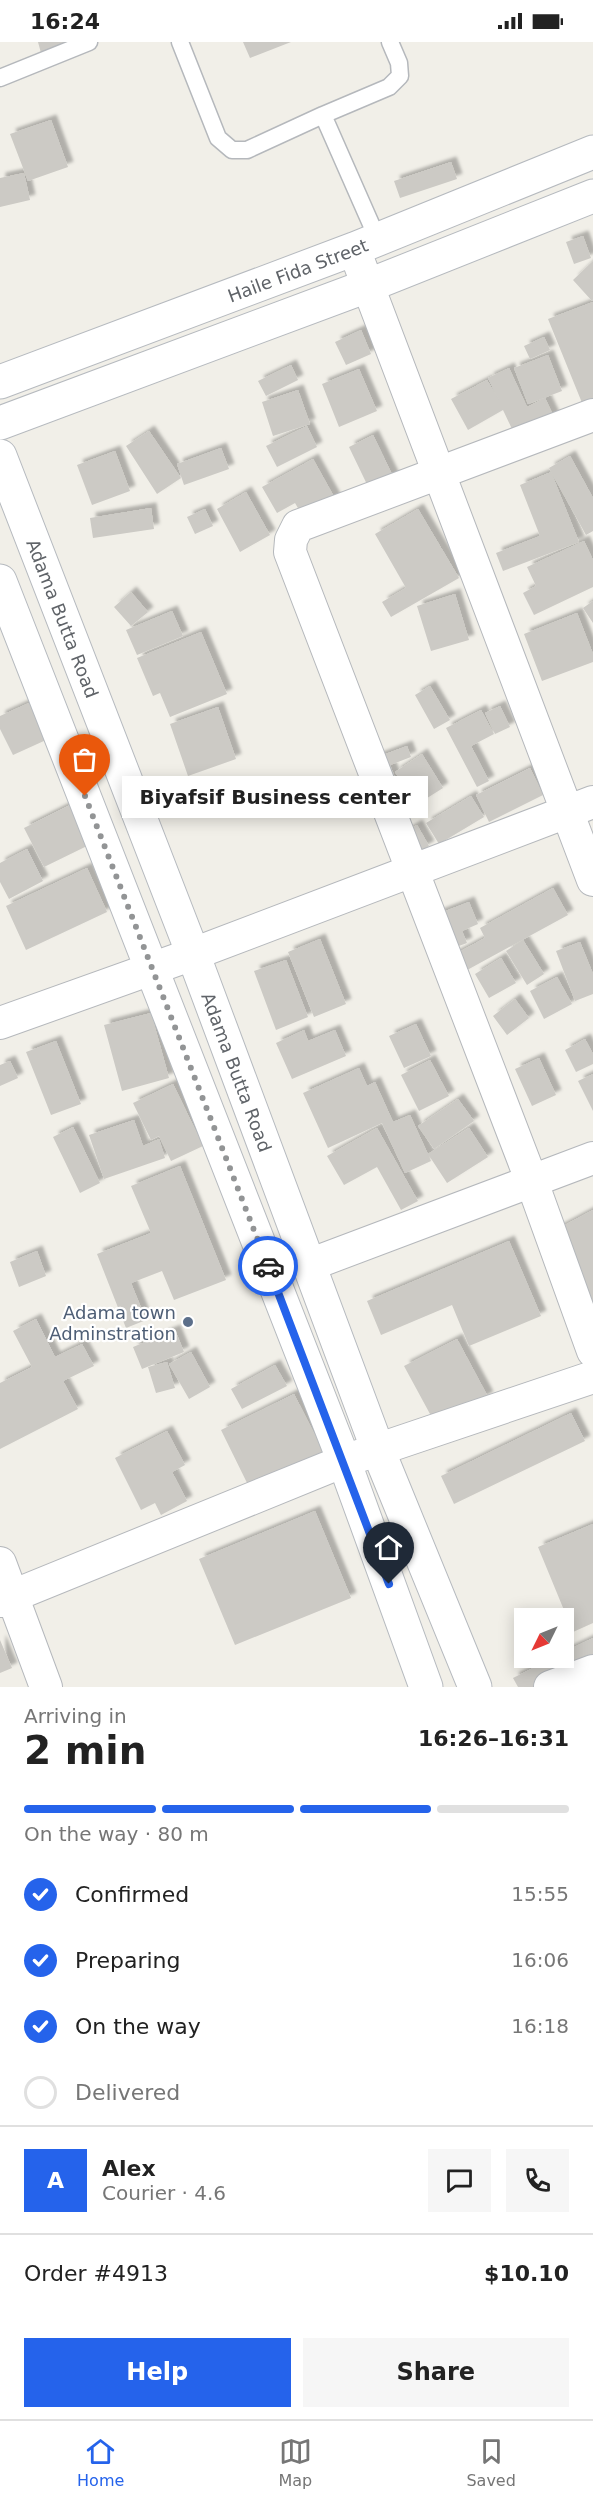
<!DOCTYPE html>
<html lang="en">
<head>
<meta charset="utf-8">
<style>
  body { margin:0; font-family:"DejaVu Sans",sans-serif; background:#f6f6f6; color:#222; height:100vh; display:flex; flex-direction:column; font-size:22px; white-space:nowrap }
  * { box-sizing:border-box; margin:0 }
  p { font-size:20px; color:#767676 }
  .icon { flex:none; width:33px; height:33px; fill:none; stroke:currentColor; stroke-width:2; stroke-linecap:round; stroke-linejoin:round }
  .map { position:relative; height:1645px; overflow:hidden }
  .panel { display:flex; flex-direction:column; background:#fff; flex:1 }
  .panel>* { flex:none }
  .needle { width:39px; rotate:227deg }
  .controls { position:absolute; left:514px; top:1566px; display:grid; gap:12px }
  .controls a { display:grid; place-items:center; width:60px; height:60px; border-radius:0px; background:#fff; box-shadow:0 3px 15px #0003; font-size:30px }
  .pin { position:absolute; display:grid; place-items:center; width:51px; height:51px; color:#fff; margin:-62px -26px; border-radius:50% 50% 50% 0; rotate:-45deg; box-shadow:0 0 6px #0007 }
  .pin .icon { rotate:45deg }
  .courier { position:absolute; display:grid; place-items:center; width:60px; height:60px; margin:-30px; border:4px solid #2563eb; border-radius:50%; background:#fff; color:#222; box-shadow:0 2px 8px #0007 }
  .bubble { position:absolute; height:42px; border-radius:0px; background:#fff; box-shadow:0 3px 15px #0003; font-size:20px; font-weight:700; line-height:42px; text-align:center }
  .overview em { font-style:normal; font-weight:700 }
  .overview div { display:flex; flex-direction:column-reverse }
  .overview { display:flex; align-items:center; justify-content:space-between; height:102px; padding:0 24px }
  h1 { font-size:39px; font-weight:700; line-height:45px }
  .bar { display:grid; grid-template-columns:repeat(4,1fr); gap:9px 6px; align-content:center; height:72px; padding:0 24px }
  .bar i { height:8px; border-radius:4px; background:#e0e0e0 }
  .bar .active { background:#2563eb }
  .bar p { grid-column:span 4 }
  .line { display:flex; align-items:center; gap:15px; padding:0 24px; border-top:2px solid #e0e0e0 }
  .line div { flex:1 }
  .round { display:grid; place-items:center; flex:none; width:63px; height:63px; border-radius:0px; background:#f6f6f6 }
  ol { padding:0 24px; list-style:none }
  li { display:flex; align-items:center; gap:18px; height:66px }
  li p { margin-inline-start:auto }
  li .icon { padding:6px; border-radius:50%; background:#2563eb; color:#fff; stroke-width:4 }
  li:last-child { color:#767676 }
  li i { width:33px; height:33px; border:3px solid #e0e0e0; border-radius:50% }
  .cta { display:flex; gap:12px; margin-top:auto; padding:12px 24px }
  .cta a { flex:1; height:69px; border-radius:0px; background:#2563eb; color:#fff; font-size:24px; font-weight:700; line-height:69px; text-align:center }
  .cta a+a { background:#f6f6f6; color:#222 }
  .status { display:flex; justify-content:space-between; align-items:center; height:42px; padding:0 30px; background:#fff; direction:ltr }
  .status svg { height:16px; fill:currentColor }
  .menu { display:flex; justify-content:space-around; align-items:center; height:84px; border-top:2px solid #e0e0e0; background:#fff; font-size:16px; color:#767676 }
  .menu a { display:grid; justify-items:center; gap:3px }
  .menu .active { color:#2563eb }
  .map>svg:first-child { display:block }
  .building { fill:#cccac5; filter:url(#shadow) }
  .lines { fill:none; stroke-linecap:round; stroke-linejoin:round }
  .lane-casing { stroke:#b5b8bc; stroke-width:19 }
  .street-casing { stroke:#b5b8bc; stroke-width:34 }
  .secondary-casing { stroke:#b6babf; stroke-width:35 }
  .lane { stroke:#fff; stroke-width:16 }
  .street { stroke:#fff; stroke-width:32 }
  .secondary { stroke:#fff; stroke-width:33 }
  .done { stroke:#929495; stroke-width:6; stroke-dasharray:0 10.8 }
  .route { stroke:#2563eb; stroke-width:8 }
  .service-dot { fill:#5c6f8a; stroke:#fff; stroke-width:2 }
  .labels { text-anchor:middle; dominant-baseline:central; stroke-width:4.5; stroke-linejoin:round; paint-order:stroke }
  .street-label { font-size:18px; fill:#5f6368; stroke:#fff }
  .service-label { font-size:18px; fill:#4e5e75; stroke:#fff; text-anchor:end }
</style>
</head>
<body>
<div class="status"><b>16:24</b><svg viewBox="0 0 49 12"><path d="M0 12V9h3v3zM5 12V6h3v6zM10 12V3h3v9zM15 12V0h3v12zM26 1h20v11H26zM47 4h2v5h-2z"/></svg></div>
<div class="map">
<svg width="593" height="1645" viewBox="0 0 593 1645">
  <defs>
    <filter id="shadow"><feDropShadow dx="5.5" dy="-5.5" stdDeviation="1.5" flood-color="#0004"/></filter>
  </defs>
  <rect width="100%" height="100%" fill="#f1efe8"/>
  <path class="building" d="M38,0H72L41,11Z
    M243,0H291L250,16Z
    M51,78L68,125L28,139L10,92Z
    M451,120L457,137L400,156L394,139Z
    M24,131L30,158L0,165V136Z
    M583,194L591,216L574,222L566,200Z
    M593,219V257L592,259L573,238Z
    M593,260V383H591L548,277Z
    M361,288L371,312L346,323L335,300Z
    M544,295L550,308L530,317L524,304Z
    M548,313L562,349L528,362L514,326Z
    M291,323L298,338L266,354L258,339Z
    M509,326L527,365L545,356L560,388L521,406L503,368L468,388L451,357L487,338L499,358L488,336Z
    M359,327L377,369L339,385L322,342Z
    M298,348L310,382L273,394L262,360Z
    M307,384L317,405L277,425L266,404Z
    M149,389L181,436L157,452L126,404Z
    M373,393L399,447L375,459L349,405Z
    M221,406L229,427L184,443L177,422Z
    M115,409L130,449L92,463L77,423Z
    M570,414L593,456V489L586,493L549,426Z
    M313,417L338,462L306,480L295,461L277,471L262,445Z
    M551,430L579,500L503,529L496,511L540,494L520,443Z
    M246,450L270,493L240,510L217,467Z
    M151,466L154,487L93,496L90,476Z
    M205,467L213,484L195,492L187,475Z
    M418,467L459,536L391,575L382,560L406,546L375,492Z
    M584,499L593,518V545L534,573L523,551L536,544L527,525Z
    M131,550L148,570L131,584L114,565Z
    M455,552L469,598L431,609L417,564Z
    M593,559V581L583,566Z
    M172,569L183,594L137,613L126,588Z
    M577,571L593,612V620L542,639L524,592Z
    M201,590L227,652L170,675L160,651L153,654L137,616Z
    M430,644L450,678L434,687L415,653Z
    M40,656L57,693L13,713L0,687V674Z
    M500,664L510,685L495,692L485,671Z
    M218,665L236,717L188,734L170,682Z
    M481,668L494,692L471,704L489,739L477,745L446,686Z
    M407,704L411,715L390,723L402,753L390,758L375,716Z
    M422,712L443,746L416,763L395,730Z
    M530,726L543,753L489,780L476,753Z
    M471,754L484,775L439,802L426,781Z
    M70,763L89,803L44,825L24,786Z
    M417,783L429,804L417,811L405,790Z
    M27,807L43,839L9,857L0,840V821Z
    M87,826L107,870L26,908L6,864Z
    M553,846L568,873L458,933L448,916L485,896L480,886Z
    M469,860L478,882L462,889L467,901L448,908L435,873Z
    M320,897L346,962L314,975L288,910Z
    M523,898L544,932L527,943L506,909Z
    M580,900L593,932V952L575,959L556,909Z
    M501,916L516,941L489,956L475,932Z
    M286,918L308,975L276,988L254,929Z
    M557,935L572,962L544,977L530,949Z
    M515,957L529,976L507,993L493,974Z
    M151,971L169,1036L122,1049L104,983Z
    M416,982L431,1014L404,1026L389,994Z
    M304,988L308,999L335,988L346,1014L292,1037L276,1001Z
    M585,997L593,1012V1022L576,1030L565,1008Z
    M56,999L81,1062L51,1073L26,1010Z
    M539,1016L556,1053L532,1064L515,1027Z
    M430,1018L449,1054L419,1069L401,1033Z
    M10,1019L18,1036L0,1044V1023Z
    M359,1026L367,1044L375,1040L393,1080L410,1073L431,1119L405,1131L382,1081L328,1106L303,1051Z
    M593,1032V1069L578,1039Z
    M173,1042L203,1104L171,1119L159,1094L151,1098L133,1061Z
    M458,1057L474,1079L434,1107L418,1084Z
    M134,1078L143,1104L159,1097L165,1116L104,1137L89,1093Z
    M73,1085L100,1141L80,1151L53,1095Z
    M377,1086L418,1159L401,1168L377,1125L344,1143L327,1114Z
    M469,1086L488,1115L447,1141L428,1112Z
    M180,1124L226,1238L174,1258L162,1229L131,1241L146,1278L126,1286L97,1212L151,1191L131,1144Z
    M593,1168V1268L548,1192Z
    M509,1199L541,1274L469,1304L452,1263L381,1293L367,1259Z
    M37,1209L46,1234L19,1245L10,1220Z
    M36,1277L55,1315L82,1302L94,1324L63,1339L78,1367L0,1407V1341L32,1325L13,1289Z
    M175,1288L184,1310L142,1327L133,1305Z
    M457,1297L488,1355L436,1383L404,1324Z
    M191,1310L210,1345L189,1357L169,1322Z
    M167,1320L175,1346L156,1351L148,1325Z
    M275,1323L287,1344L242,1367L231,1347Z
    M294,1352L325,1413L251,1449L221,1388Z
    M571,1371L585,1399L454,1462L441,1434Z
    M167,1389L185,1423L172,1430L187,1459L161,1473L155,1461L141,1468L115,1416Z
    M315,1469L351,1556L235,1603L199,1517Z
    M593,1482V1581L573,1590L538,1505Z
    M593,1596V1624L551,1645H518L513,1636L553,1616H564V1610Z
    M0,1598L12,1626L0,1631Z"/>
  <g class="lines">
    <g class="lane-casing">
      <path id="lane" d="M180,0L218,96L232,108H247L323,73L389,45L400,34L399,21L390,0
        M0,36L89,0
        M323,73L378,198"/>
    </g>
    <g class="street-casing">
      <path id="street" d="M354,207L593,838
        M593,373L298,484L291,498L290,510L532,1140L593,1309
        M0,981L193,912L593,760
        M309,1223L593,1116
        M0,1521L46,1645
        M0,1559L344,1419L593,1335
        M550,1645L593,1629"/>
    </g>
    <g class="secondary-casing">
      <g id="secondary">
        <path id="s1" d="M0,340L354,207L593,110"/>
        <path d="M0,381L367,244L593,154"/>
        <path id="s2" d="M0,414L193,912L378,1408L475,1645"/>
        <path d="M0,539L344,1419L426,1645"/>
      </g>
    </g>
    <use href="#lane" class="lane"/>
    <use href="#street" class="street"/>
    <use href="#secondary" class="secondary"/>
  </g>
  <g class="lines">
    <path class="done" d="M85,754L268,1224"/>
    <path class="route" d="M268,1224L389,1542"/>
  </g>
  <circle class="service-dot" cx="188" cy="1280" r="6"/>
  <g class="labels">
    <g class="street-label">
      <text stroke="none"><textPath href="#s1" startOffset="318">Haile Fida Street</textPath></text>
      <text stroke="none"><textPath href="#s2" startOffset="174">Adama Butta Road</textPath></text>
      <text stroke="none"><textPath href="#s2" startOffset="660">Adama Butta Road</textPath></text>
    </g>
    <g class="service-label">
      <text x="176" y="1270">Adama town<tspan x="176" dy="21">Adminstration</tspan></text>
    </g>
  </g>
</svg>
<div class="controls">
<a><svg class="needle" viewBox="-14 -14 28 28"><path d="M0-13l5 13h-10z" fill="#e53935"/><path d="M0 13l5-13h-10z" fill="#767676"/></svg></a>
</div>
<div class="pin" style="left:85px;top:754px;background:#ea580c"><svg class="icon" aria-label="bag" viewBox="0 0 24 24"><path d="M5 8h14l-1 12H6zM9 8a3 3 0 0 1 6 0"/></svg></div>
<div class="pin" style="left:389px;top:1542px;background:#1f2937"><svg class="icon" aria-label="home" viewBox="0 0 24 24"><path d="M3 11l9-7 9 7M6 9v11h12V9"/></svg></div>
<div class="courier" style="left:268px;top:1224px"><svg class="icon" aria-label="car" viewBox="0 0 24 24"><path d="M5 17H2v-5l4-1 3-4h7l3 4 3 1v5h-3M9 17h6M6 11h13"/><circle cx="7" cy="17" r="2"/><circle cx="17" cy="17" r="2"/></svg></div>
<div class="bubble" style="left:122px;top:734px;width:306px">Biyafsif Business center</div>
</div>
<section class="panel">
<div class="overview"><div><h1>2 min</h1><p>Arriving in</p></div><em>16:26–16:31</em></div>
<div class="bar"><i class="active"></i><i class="active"></i><i class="active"></i><i></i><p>On the way · 80 m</p></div>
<ol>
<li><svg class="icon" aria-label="check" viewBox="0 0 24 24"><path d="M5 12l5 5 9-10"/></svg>Confirmed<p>15:55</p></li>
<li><svg class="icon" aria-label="check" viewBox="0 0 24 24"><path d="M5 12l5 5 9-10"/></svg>Preparing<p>16:06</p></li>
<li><svg class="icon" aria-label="check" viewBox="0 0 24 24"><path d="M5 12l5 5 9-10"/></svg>On the way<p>16:18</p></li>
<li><i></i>Delivered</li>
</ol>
<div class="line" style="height:108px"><b class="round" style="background:#2563eb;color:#fff">A</b><div><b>Alex</b><p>Courier · 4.6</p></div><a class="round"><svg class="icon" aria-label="chat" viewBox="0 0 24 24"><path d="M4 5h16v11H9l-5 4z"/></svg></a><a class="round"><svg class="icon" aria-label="phone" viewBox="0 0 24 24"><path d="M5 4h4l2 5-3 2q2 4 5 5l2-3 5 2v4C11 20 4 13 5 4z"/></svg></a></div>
<div class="line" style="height:78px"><div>Order #4913</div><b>$10.10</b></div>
<div class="cta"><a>Help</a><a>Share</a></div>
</section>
<nav class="menu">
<a class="active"><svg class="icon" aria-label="home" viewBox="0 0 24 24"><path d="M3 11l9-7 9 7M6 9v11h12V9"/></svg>Home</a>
<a><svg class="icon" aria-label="map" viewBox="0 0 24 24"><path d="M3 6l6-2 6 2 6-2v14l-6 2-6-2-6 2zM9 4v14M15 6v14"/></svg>Map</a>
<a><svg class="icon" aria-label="saved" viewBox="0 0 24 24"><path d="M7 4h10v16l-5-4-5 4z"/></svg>Saved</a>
</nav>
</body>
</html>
